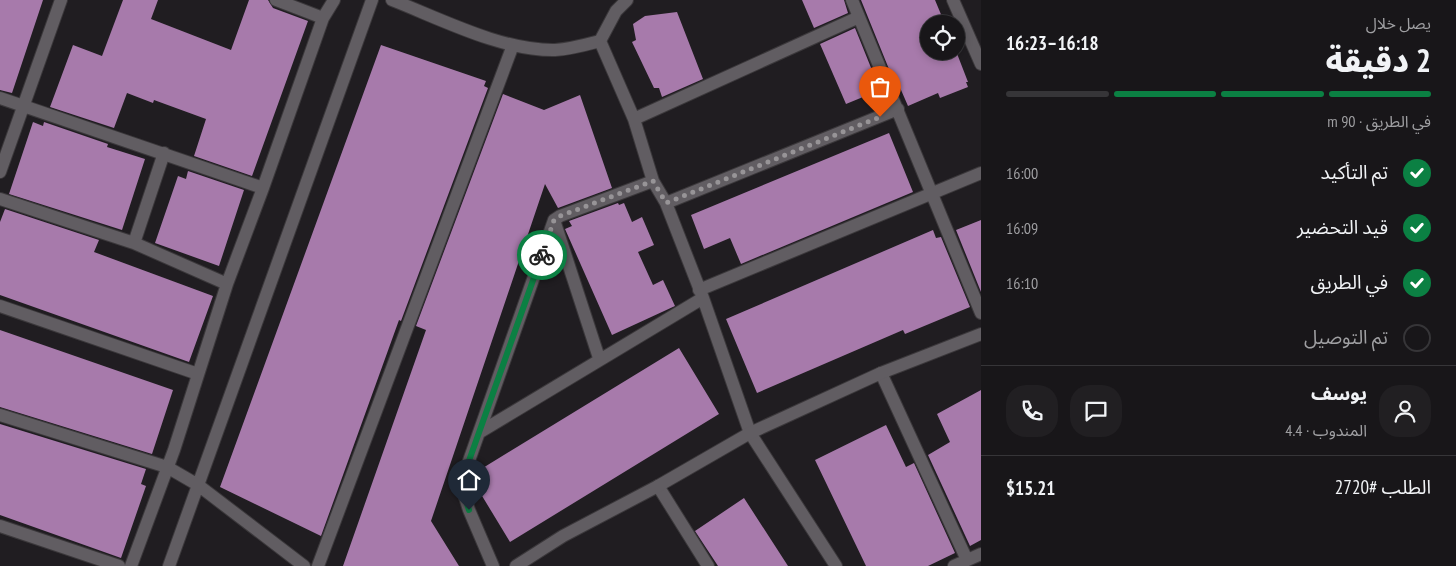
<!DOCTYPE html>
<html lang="ar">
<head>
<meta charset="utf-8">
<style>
  body { margin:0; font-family:"PT Sans Narrow","Noto Sans Arabic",sans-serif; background:#211f22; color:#f1f3f6; direction:rtl; height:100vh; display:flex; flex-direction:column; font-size:19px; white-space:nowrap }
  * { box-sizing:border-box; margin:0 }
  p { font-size:16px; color:#9f9fa2 }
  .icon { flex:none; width:28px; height:28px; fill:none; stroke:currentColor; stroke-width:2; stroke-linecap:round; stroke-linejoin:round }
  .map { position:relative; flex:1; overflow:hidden; direction:ltr }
  .sheet { display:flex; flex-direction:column; background:#181619; width:475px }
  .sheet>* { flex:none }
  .buttons { position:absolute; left:920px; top:15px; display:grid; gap:10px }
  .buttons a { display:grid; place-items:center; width:45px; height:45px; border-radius:50%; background:#181619; box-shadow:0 2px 8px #0003,0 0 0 1px #363538; font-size:25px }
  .pin { position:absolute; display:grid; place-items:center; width:42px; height:42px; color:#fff; margin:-51px -21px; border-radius:50% 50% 50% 0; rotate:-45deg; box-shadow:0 0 5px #0007 }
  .pin .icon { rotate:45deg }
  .courier { position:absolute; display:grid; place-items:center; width:50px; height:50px; margin:-25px; border:4px solid #0b8043; border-radius:50%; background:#fff; color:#222; box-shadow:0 1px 6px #0007 }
  .overview em { font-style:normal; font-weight:800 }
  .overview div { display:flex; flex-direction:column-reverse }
  .overview { display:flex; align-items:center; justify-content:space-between; height:85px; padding:0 25px }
  h1 { font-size:32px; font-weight:800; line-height:38px }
  .bar { display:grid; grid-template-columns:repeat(4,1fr); gap:8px 5px; align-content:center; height:60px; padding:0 25px }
  .bar i { height:6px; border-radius:4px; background:#363538 }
  .bar .active { background:#0b8043 }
  .bar p { grid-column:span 4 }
  .line { display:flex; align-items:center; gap:12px; padding:0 25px; border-top:1px solid #363538 }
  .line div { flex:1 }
  .round { display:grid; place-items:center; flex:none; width:52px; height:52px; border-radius:20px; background:#211f22 }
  ol { padding:0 25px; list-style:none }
  li { display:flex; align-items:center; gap:15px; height:55px }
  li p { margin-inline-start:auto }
  li .icon { padding:5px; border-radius:50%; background:#0b8043; color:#fff; stroke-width:4 }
  li:last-child { color:#9f9fa2 }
  li i { width:28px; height:28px; border:2px solid #363538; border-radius:50% }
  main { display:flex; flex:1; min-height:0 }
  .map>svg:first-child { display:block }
  .building { fill:#a77aab }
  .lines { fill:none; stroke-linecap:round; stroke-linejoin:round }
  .minor-casing { stroke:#3b383b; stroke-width:14 }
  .tertiary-casing { stroke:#3b383b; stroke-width:14 }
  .minor { stroke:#615d62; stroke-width:12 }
  .tertiary { stroke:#615d62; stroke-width:12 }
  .done { stroke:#979497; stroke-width:5; stroke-dasharray:0 9 }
  .route { stroke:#0b8043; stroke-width:6 }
</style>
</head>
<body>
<main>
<section class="sheet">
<div class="overview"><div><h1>2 دقيقة</h1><p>يصل خلال</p></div><em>16:18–16:23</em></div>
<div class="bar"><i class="active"></i><i class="active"></i><i class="active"></i><i></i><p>في الطريق · 90 m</p></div>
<ol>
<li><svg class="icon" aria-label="check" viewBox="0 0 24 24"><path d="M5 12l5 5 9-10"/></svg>تم التأكيد<p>16:00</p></li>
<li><svg class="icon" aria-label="check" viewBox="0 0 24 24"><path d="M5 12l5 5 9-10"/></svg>قيد التحضير<p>16:09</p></li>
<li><svg class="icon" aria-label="check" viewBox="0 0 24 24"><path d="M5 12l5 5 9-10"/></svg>في الطريق<p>16:10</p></li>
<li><i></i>تم التوصيل</li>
</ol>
<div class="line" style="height:90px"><a class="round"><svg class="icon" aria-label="person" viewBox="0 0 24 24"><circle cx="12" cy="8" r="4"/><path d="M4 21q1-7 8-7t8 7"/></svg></a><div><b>يوسف</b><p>المندوب · 4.4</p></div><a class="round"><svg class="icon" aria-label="chat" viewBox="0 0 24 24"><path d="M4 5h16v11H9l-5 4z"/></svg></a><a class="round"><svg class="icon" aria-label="phone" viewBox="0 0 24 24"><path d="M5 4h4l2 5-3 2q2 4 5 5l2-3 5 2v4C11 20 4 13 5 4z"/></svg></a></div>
<div class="line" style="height:65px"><div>الطلب #2720</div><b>$15.21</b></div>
</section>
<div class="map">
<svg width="981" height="566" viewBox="0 0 981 566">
  <rect width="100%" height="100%" fill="#201d21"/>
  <path class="building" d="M0,0H43L12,93L0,90Z
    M123,0H158L151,19L231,50L249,0H268L273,8L308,21L252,176L194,156L206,119L154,100L153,103L127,93L114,128L50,107L73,45L102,56Z
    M802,0H844L848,13L814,28Z
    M861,0H935L945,24H929V51H956L968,82H966L968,87L940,98L938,93L908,106L898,83L895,84Z
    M677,12L703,79L662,97L659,88H654L632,42L636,40L633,24L645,16Z
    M855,28L880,90L846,104L820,44Z
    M381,45L486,81L484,86L488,88L401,321L399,320L321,536L220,487Z
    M503,94L544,110L580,95L612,188L558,208L545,184L431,521L459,566H343L426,330L416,326Z
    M33,122L43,126L44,122L108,144L107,147L145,159L122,230L9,194Z
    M889,133L913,192L741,264L730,238L704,249L691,215Z
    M188,171L244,190L219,266L155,243L178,176L186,179Z
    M618,203L619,205L624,203L632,222L642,217L654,245L638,252L653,285L663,280L675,306L612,335L565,229L572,226L569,221Z
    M5,209L99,240L94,252L213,296L189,362L0,295V222Z
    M981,220V292L956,230Z
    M933,230L936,238L941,237L970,307L905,334L903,330L757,393L726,319Z
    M0,330L173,390L152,454L0,407Z
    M679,348L719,414L510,542L473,481V474Z
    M981,390V540L970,546L928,455L950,442L937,414Z
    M0,424L146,469L141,484L146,486L121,558L0,515Z
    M886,425L906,467L914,463L955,553L928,566H866L815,460Z
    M744,498L788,566H718L695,531Z"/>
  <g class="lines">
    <g class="minor-casing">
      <path id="minor" d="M276,0L323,18
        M392,0C441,19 502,51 555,50C571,49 585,45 600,41L616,11L627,0
        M852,0L981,313
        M953,0L981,64
        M600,41L634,119L653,181L666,203L703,298L750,433L836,566
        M0,98L263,188
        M634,119L859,17
        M0,172L61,0
        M0,199L134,243L227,284
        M666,203L898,109
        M554,220L599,358
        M134,243L164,153
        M699,290L981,173
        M0,306L198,374
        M881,373L967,560
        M0,415L167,467L198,485L304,566
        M480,432L703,298
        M658,486L708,566
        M0,526L119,566
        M131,566L174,450L227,284L263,188L323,18L334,0
        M169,566L372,0
        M318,566L513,45
        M493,566L469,510L464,494L465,472L554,220L560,216L653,181
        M954,566L981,554"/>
    </g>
    <g class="tertiary-casing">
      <path id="tertiary" d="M516,566L563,536L658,486L750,433L881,373L981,334"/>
    </g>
    <use href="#minor" class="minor"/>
    <use href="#tertiary" class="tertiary"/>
  </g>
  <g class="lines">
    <path class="done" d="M542,255L554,220L560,216L653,181L666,203L880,117"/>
    <path class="route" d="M469,510L464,494L465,472L542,255"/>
  </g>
</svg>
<div class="buttons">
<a><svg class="icon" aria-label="locate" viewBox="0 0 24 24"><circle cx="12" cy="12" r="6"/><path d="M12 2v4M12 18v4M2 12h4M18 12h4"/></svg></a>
</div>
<div class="pin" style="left:880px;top:117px;background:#ea580c"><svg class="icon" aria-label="bag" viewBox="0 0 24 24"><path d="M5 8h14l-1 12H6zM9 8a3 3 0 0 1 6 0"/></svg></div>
<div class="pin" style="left:469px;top:510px;background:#1f2937"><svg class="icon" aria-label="home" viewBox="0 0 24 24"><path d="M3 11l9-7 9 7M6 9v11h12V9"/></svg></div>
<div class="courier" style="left:542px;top:255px"><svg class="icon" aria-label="bike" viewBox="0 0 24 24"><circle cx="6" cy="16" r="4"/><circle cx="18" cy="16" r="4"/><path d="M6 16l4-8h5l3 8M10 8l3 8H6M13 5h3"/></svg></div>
</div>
</main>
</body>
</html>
